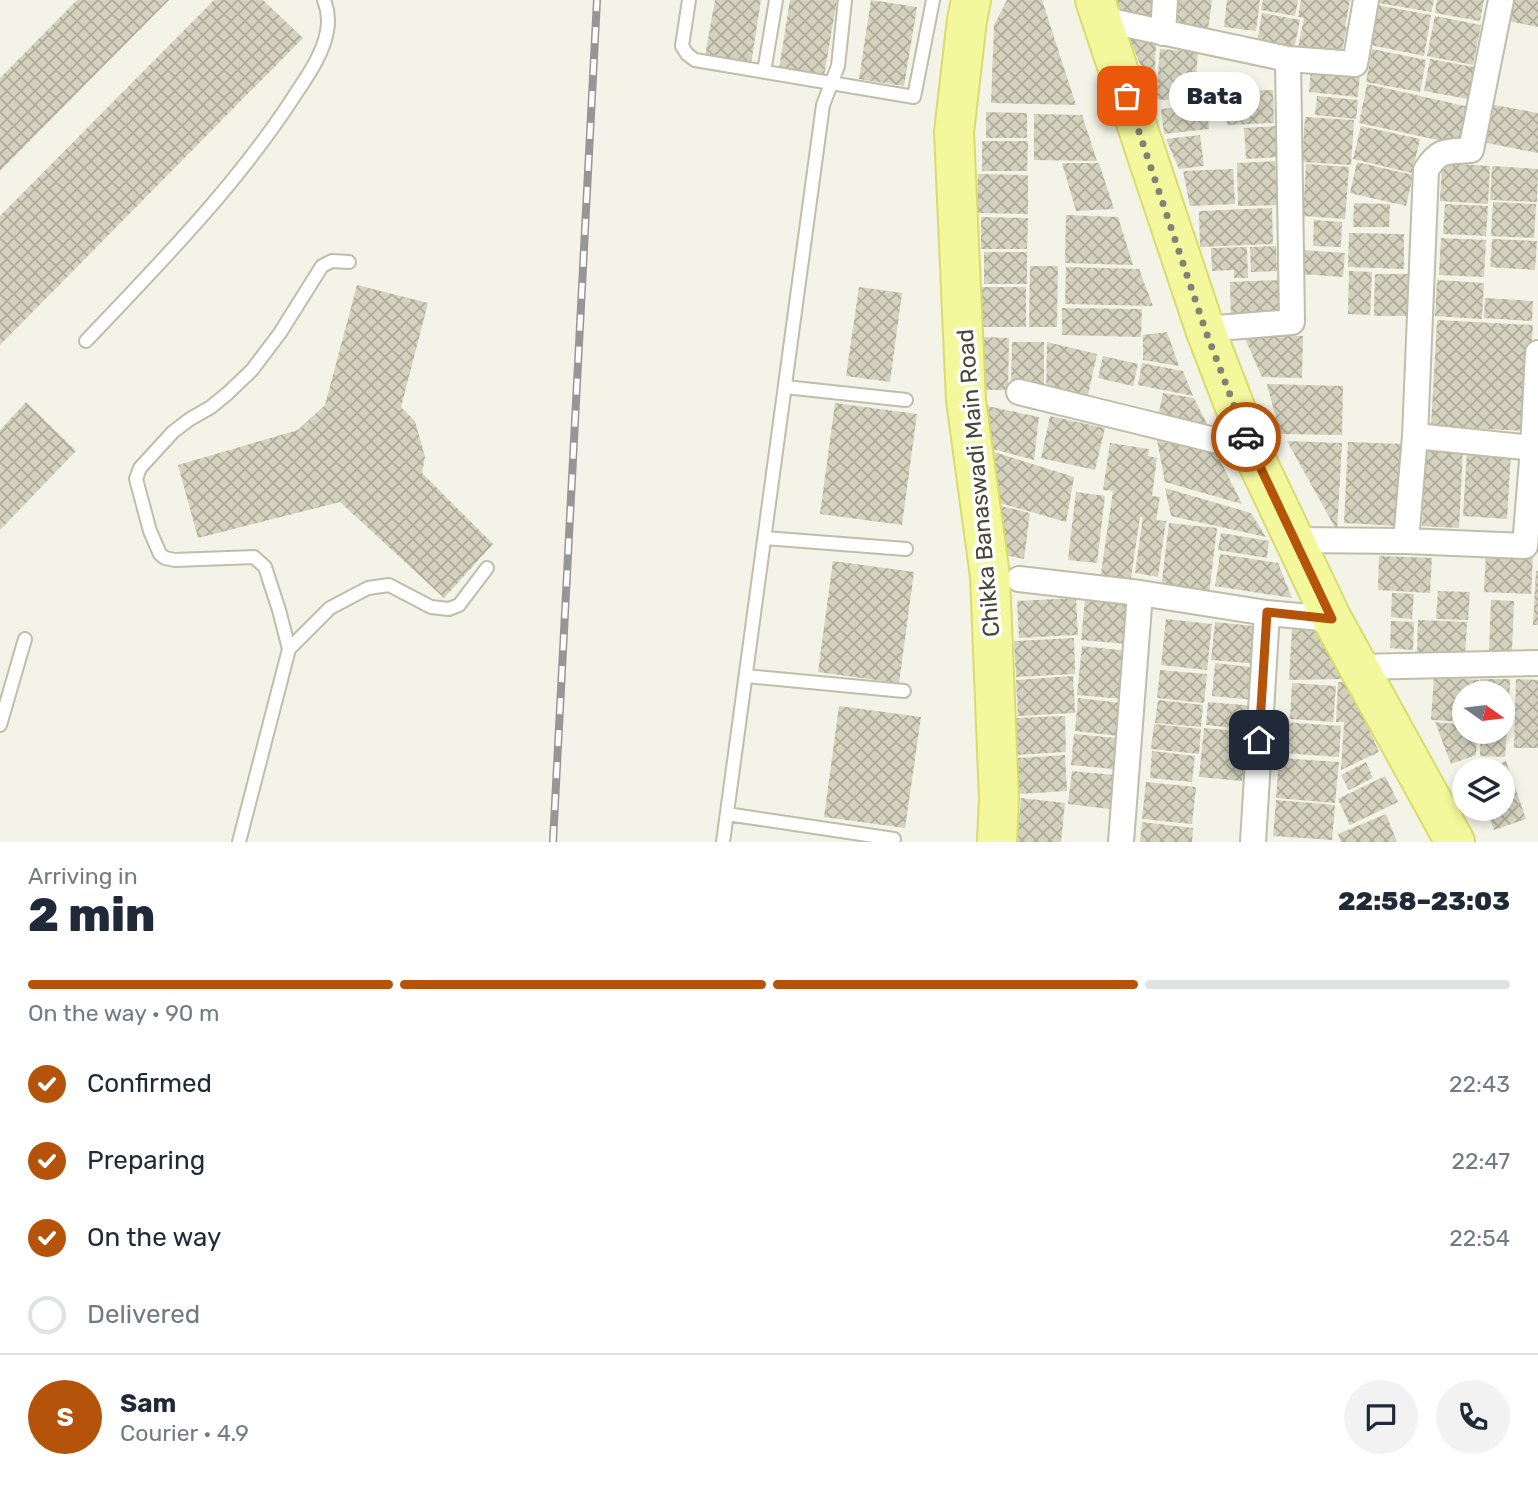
<!DOCTYPE html>
<html lang="en">
<head>
<meta charset="utf-8">
<style>
  body { margin:0; font-family:Rubik,sans-serif; background:#f2f2f3; color:#1f2937; height:100vh; display:flex; flex-direction:column; font-size:26px; white-space:nowrap }
  * { box-sizing:border-box; margin:0 }
  p { font-size:23px; color:#747a83 }
  .icon { flex:none; width:38px; height:38px; fill:none; stroke:currentColor; stroke-width:2; stroke-linecap:round; stroke-linejoin:round }
  .map { position:relative; height:842px; overflow:hidden }
  .details { display:flex; flex-direction:column; background:#fff; flex:1 }
  .details>* { flex:none }
  .needle { width:46px; rotate:104deg }
  .tools { position:absolute; left:1452px; top:681px; display:grid; gap:14px }
  .tools a { display:grid; place-items:center; width:63px; height:63px; border-radius:50%; background:#fff; box-shadow:0 4px 10px #0003; font-size:35px }
  .pin { position:absolute; display:grid; place-items:center; width:60px; height:60px; color:#fff; margin:-30px; border-radius:14px; box-shadow:0 4px 10px #0006 }
  .courier { position:absolute; display:grid; place-items:center; width:70px; height:70px; margin:-35px; border:5px solid #b45309; border-radius:50%; background:#fff; color:#222; box-shadow:0 2px 9px #0007 }
  .bubble { position:absolute; height:49px; border-radius:24px; background:#fff; box-shadow:0 4px 10px #0003; font-size:23px; font-weight:800; line-height:49px; text-align:center }
  .summary em { font-style:normal; font-weight:800 }
  .summary div { display:flex; flex-direction:column-reverse }
  .summary { display:flex; align-items:center; justify-content:space-between; height:119px; padding:0 28px }
  h1 { font-size:46px; font-weight:800; line-height:52px }
  .bar { display:grid; grid-template-columns:repeat(4,1fr); gap:10px 7px; align-content:center; height:84px; padding:0 28px }
  .bar i { height:9px; border-radius:5px; background:#e0e1e3 }
  .bar .active { background:#b45309 }
  .bar p { grid-column:span 4 }
  .line { display:flex; align-items:center; gap:18px; padding:0 28px; border-top:2px solid #e0e1e3 }
  .line div { flex:1 }
  .round { display:grid; place-items:center; flex:none; width:74px; height:74px; border-radius:37px; background:#f2f2f3 }
  ol { padding:0 28px; list-style:none }
  li { display:flex; align-items:center; gap:21px; height:77px }
  li p { margin-inline-start:auto }
  li .icon { padding:7px; border-radius:50%; background:#b45309; color:#fff; stroke-width:4 }
  li:last-child { color:#747a83 }
  li i { width:38px; height:38px; border:4px solid #e0e1e3; border-radius:50% }
  .map>svg:first-child { display:block }
  .building { fill:url(#building-cross-hatch) }
  .lines { fill:none; stroke-linecap:round; stroke-linejoin:round }
  .service-casing { stroke:#bebeab; stroke-width:16 }
  .minor-casing { stroke:#bebeab; stroke-width:28 }
  .primary-casing { stroke:#d9dc6d; stroke-width:42 }
  .service { stroke:#fff; stroke-width:12 }
  .minor { stroke:#fff; stroke-width:24 }
  .primary { stroke:#f4f89c; stroke-width:38 }
  .rail-casing { stroke:#969696; stroke-width:8 }
  .rail { stroke:#fff; stroke-width:5; stroke-dasharray:16; stroke-linecap:butt }
  .done { stroke:#838275; stroke-width:7; stroke-dasharray:0 12.6 }
  .route { stroke:#b45309; stroke-width:9 }
  .labels { text-anchor:middle; dominant-baseline:central; stroke-width:7; stroke-linejoin:round; paint-order:stroke }
  .street-label { font-size:23px; fill:#464537; stroke:#fff }
</style>
</head>
<body>
<div class="map">
<svg width="1538" height="842" viewBox="0 0 1538 842">
  <defs>
    <pattern id="building-cross-hatch" width="8" height="8" patternUnits="userSpaceOnUse" patternTransform="scale(1.75)"><rect width="8" height="8" fill="#d4d2be"/><path d="M0 0l8 8M0 8l8-8" fill="none" stroke="#aeac9b"/></pattern>
  </defs>
  <rect width="100%" height="100%" fill="#f3f3e8"/>
  <path class="building" d="M77,0H169L0,171V78Z
    M214,0H263L303,38L0,345V216Z
    M715,0H761L751,64L705,56Z
    M790,0H837L824,76L779,69Z
    M871,0L917,7L904,86L859,79Z
    M1007,0H1042L1076,105L991,103L994,25Z
    M1116,0H1160L1158,25L1120,19Z
    M1174,0H1212L1208,29L1171,23Z
    M1227,0H1260L1256,31L1224,27Z
    M1263,0H1298L1295,16L1261,10Z
    M1301,0H1350L1345,27H1347L1341,56L1298,48L1304,18L1298,17Z
    M1379,0H1434L1431,12L1379,3Z
    M1437,0H1484L1480,21L1435,13Z
    M1512,0H1538V27L1508,21Z
    M1377,5L1431,15L1424,56L1370,45Z
    M1262,13L1300,20L1294,49L1257,42Z
    M1435,16L1481,25L1473,65L1427,56Z
    M1127,33L1156,41L1154,97Z
    M1160,49L1198,52L1194,103L1156,99Z
    M1372,49L1426,60L1420,92L1366,82Z
    M1430,59L1474,67L1468,99L1424,91Z
    M1311,69L1360,74L1358,97L1309,92Z
    M1367,84L1469,107L1461,145L1359,123Z
    M1273,90L1274,123L1227,125L1226,91Z
    M1317,96L1358,100L1356,119L1315,115Z
    M1207,104L1209,129L1164,134L1161,109Z
    M1489,104L1538,113V153L1482,142Z
    M986,112L1027,113V138H986Z
    M1034,114L1082,115L1097,161L1034,160Z
    M1305,117L1354,120L1351,165L1302,162Z
    M1277,126L1278,157L1246,159L1244,128Z
    M1361,126L1420,139L1412,173L1353,159Z
    M1200,135L1204,166L1179,169L1166,139Z
    M982,141H1028L1027,171H982Z
    M1275,161L1277,205L1238,206L1237,163Z
    M1357,162L1413,175L1406,206L1350,193Z
    M1062,163H1099L1114,209L1076,211Z
    M1442,163L1490,166L1488,204L1440,201Z
    M1306,164L1349,167L1345,219L1303,216Z
    M1492,166L1538,169L1537,202L1490,200Z
    M1233,169L1235,204L1190,206L1183,171Z
    M978,174L1028,175V214L977,213Z
    M1493,202L1536,204L1534,238L1491,236Z
    M1354,203L1390,204L1389,227H1353Z
    M1445,204L1488,206L1486,236L1443,234Z
    M1272,208L1273,244L1200,247L1199,211Z
    M1066,215L1118,217L1133,265L1065,263Z
    M981,217L1028,218L1027,249H981Z
    M1314,220L1342,222L1341,247L1313,246Z
    M1349,233L1404,234V269L1348,267Z
    M1441,238L1486,240L1484,277L1439,275Z
    M1492,239L1537,241L1535,270L1490,267Z
    M1276,246L1277,271L1251,272L1250,247Z
    M1247,247L1248,278H1234V270L1212,271L1211,248Z
    M1303,250L1345,253L1343,277L1301,274Z
    M984,252H1027V284H984Z
    M1030,266H1058L1057,327H1029Z
    M1066,267L1139,269L1153,306L1065,304Z
    M1349,271L1372,272L1370,315L1348,314Z
    M1375,274H1408L1407,316H1374Z
    M1280,280L1281,314L1231,317L1230,282Z
    M1437,280L1484,283L1482,319L1435,316Z
    M357,285L428,303L401,407L415,421L425,457L422,473L493,544L444,598L340,502L198,538L178,465L298,430L325,405Z
    M859,287L902,293L890,382L846,376Z
    M982,287H1026V327H981Z
    M1485,298L1533,301L1532,321L1484,318Z
    M1062,308L1142,309L1141,337L1062,335Z
    M1437,320L1533,325L1527,431L1431,426Z
    M1167,332L1179,366L1143,360V335Z
    M1243,334L1303,336L1302,378L1262,377Z
    M983,337L1009,338L1008,390H983Z
    M1012,342H1044V388L1011,387Z
    M1047,342L1097,354L1086,404L1046,395Z
    M1103,356L1138,364L1133,386L1098,378Z
    M1142,363L1183,371L1193,396L1138,385Z
    M1267,384L1343,386L1342,435L1280,434Z
    M1163,393L1194,398L1210,430L1158,417Z
    M26,402L76,451L0,530V430Z
    M835,403L917,414L902,525L820,514Z
    M987,406L1039,417L1034,460L993,449Z
    M1050,416L1105,428L1095,470L1041,458Z
    M1156,435L1215,450L1242,504L1165,482Z
    M1287,441L1342,443L1337,531Z
    M1348,442L1402,444L1397,526L1344,523Z
    M1110,443L1149,449L1148,456L1157,458L1152,496L1160,497L1156,520L1166,521L1158,577L1135,573L1143,517H1140L1130,584L1100,580L1113,491L1103,490Z
    M1426,448L1463,450L1459,528L1422,526Z
    M1467,451L1511,453L1507,519L1463,516Z
    M994,452L1074,477L1066,522L1000,503Z
    M1165,488L1251,513L1266,537L1171,516Z
    M1076,492L1105,496L1097,563L1068,560Z
    M1001,506L1030,513L1024,559L1004,555Z
    M1169,523L1217,528L1209,594L1161,589Z
    M1221,533L1269,541L1267,558L1218,550Z
    M1486,552L1533,555L1531,594L1484,592Z
    M1220,554L1278,563L1292,598L1215,586Z
    M1379,556L1432,558L1430,593L1378,590Z
    M833,561L914,572L899,683L818,672Z
    M1536,571H1538V625H1533Z
    M1438,591L1470,592L1468,620L1436,619Z
    M1392,593L1414,594L1412,619L1391,617Z
    M1076,598L1078,635L1019,638L1017,601Z
    M1085,600L1132,605L1128,644L1081,640Z
    M1491,600L1514,601L1512,651L1489,650Z
    M1166,619L1212,624L1207,670L1161,665Z
    M1418,620L1467,622L1465,656L1417,654Z
    M1391,621L1414,622L1413,650L1390,648Z
    M1215,622L1263,627L1259,664L1211,660Z
    M1292,629L1327,630L1346,679L1289,680Z
    M1074,638L1075,674L1016,677L1014,641Z
    M1082,646L1128,651L1123,699L1077,695Z
    M1215,663L1259,668L1255,700L1212,696Z
    M1160,670L1207,674L1204,703L1157,698Z
    M1073,676L1075,713L1018,716L1016,680Z
    M1434,677L1479,680L1478,693H1465V722L1431,720Z
    M1480,679H1510L1509,712H1503V693H1480Z
    M1516,679L1538,680V748H1514Z
    M1338,682H1348L1379,752L1341,770L1344,722H1336Z
    M1292,683L1336,686L1333,722L1290,719Z
    M1078,698L1122,703L1119,736L1075,731Z
    M1158,700L1203,705L1201,727L1155,723Z
    M1208,702L1255,706L1253,730L1206,725Z
    M839,706L921,717L905,828L824,817Z
    M1503,715H1508L1505,757L1480,756L1481,732H1503Z
    M1065,716L1066,752L1016,755L1014,718Z
    M1284,722L1341,726L1339,757L1282,753Z
    M1435,722L1465,725V732H1477L1476,755L1451,764Z
    M1154,724L1201,729L1199,754L1151,749Z
    M1204,728L1248,732L1242,781L1199,777Z
    M1074,734L1116,738L1113,769L1071,765Z
    M1152,751L1195,756L1192,782L1150,778Z
    M1065,755L1067,791L1019,794L1017,758Z
    M1279,758L1339,762L1335,803L1276,798Z
    M1506,761L1526,819L1494,830L1486,808H1503V770H1482Z
    M1366,762L1373,778L1349,790L1341,775Z
    M1072,771L1114,775L1110,809L1068,804Z
    M1385,776L1398,802L1350,825L1338,799Z
    M1146,782L1196,787L1192,824L1142,819Z
    M1021,798L1065,803L1061,842H1017Z
    M1276,800L1335,805L1332,840L1273,836Z
    M1386,814L1397,842H1341L1338,834Z
    M1142,822L1193,828L1192,842H1140Z"/>
  <g class="lines">
    <g class="service-casing">
      <path id="service" d="M689,0L682,46L687,54L695,60L914,97L933,0
        M764,72L776,0
        M86,341C159,264 235,187 293,98C306,78 323,55 327,31C329,21 328,10 324,0
        M785,387L906,400
        M765,538L906,549
        M289,649L330,608L368,588L389,585L431,607L449,609L459,605L487,568
        M746,676L904,691
        M0,725L25,639
        M727,814L894,839
        M239,842L289,649L279,610L265,567L254,557L175,560L165,558L160,554L150,531L136,479L140,468L173,432L190,419L211,407L228,393L252,370L280,333L322,266L332,261L349,262
        M723,842L823,105L838,66L845,0"/>
    </g>
    <g class="minor-casing">
      <path id="minor" d="M1101,19L1288,59L1355,64L1366,0
        M1163,33L1165,0
        M1205,329L1292,322L1288,59
        M1019,392L1251,449
        M1415,436L1533,448L1538,353
        M1294,540L1406,541L1525,546L1533,448L1538,449
        M1406,541L1415,436L1426,170C1440,148 1447,152 1471,150L1501,0
        M1019,579L1140,593L1267,613L1332,619
        M1358,667L1538,663
        M1121,842L1140,593
        M1253,842L1267,613"/>
    </g>
    <g class="primary-casing">
      <path id="primary" d="M971,0L967,20L954,132L966,400L990,576L999,799L997,842
        M1095,0L1205,329L1251,449L1332,619L1455,842"/>
    </g>
    <use href="#service" class="service"/>
    <use href="#minor" class="minor"/>
    <use href="#primary" class="primary"/>
    <g class="rail-casing">
      <path id="rail" d="M553,842L597,0"/>
    </g>
    <use href="#rail" class="rail"/>
  </g>
  <g class="lines">
    <path class="done" d="M1127,96L1205,329L1246,437"/>
    <path class="route" d="M1246,437L1332,619L1267,612L1259,740"/>
  </g>
  <g class="labels">
    <g class="street-label">
      <text transform="translate(978 483) rotate(-95)">Chikka Banaswadi Main Road</text>
    </g>
  </g>
</svg>
<div class="tools">
<a><svg class="needle" viewBox="-14 -14 28 28"><path d="M0-13l5 13h-10z" fill="#e53935"/><path d="M0 13l5-13h-10z" fill="#747a83"/></svg></a>
<a><svg class="icon" aria-label="layers" viewBox="0 0 24 24"><path d="M12 4l9 5-9 5-9-5zM3 14l9 5 9-5"/></svg></a>
</div>
<div class="pin" style="left:1127px;top:96px;background:#ea580c"><svg class="icon" aria-label="bag" viewBox="0 0 24 24"><path d="M5 8h14l-1 12H6zM9 8a3 3 0 0 1 6 0"/></svg></div>
<div class="pin" style="left:1259px;top:740px;background:#1f2937"><svg class="icon" aria-label="home" viewBox="0 0 24 24"><path d="M3 11l9-7 9 7M6 9v11h12V9"/></svg></div>
<div class="courier" style="left:1246px;top:437px"><svg class="icon" aria-label="car" viewBox="0 0 24 24"><path d="M5 17H2v-5l4-1 3-4h7l3 4 3 1v5h-3M9 17h6M6 11h13"/><circle cx="7" cy="17" r="2"/><circle cx="17" cy="17" r="2"/></svg></div>
<div class="bubble" style="left:1169px;top:72px;width:91px">Bata</div>
</div>
<section class="details">
<div class="summary"><div><h1>2 min</h1><p>Arriving in</p></div><em>22:58–23:03</em></div>
<div class="bar"><i class="active"></i><i class="active"></i><i class="active"></i><i></i><p>On the way · 90 m</p></div>
<ol>
<li><svg class="icon" aria-label="check" viewBox="0 0 24 24"><path d="M5 12l5 5 9-10"/></svg>Confirmed<p>22:43</p></li>
<li><svg class="icon" aria-label="check" viewBox="0 0 24 24"><path d="M5 12l5 5 9-10"/></svg>Preparing<p>22:47</p></li>
<li><svg class="icon" aria-label="check" viewBox="0 0 24 24"><path d="M5 12l5 5 9-10"/></svg>On the way<p>22:54</p></li>
<li><i></i>Delivered</li>
</ol>
<div class="line" style="height:126px"><b class="round" style="background:#b45309;color:#fff">S</b><div><b>Sam</b><p>Courier · 4.9</p></div><a class="round"><svg class="icon" aria-label="chat" viewBox="0 0 24 24"><path d="M4 5h16v11H9l-5 4z"/></svg></a><a class="round"><svg class="icon" aria-label="phone" viewBox="0 0 24 24"><path d="M5 4h4l2 5-3 2q2 4 5 5l2-3 5 2v4C11 20 4 13 5 4z"/></svg></a></div>
</section>
</body>
</html>
